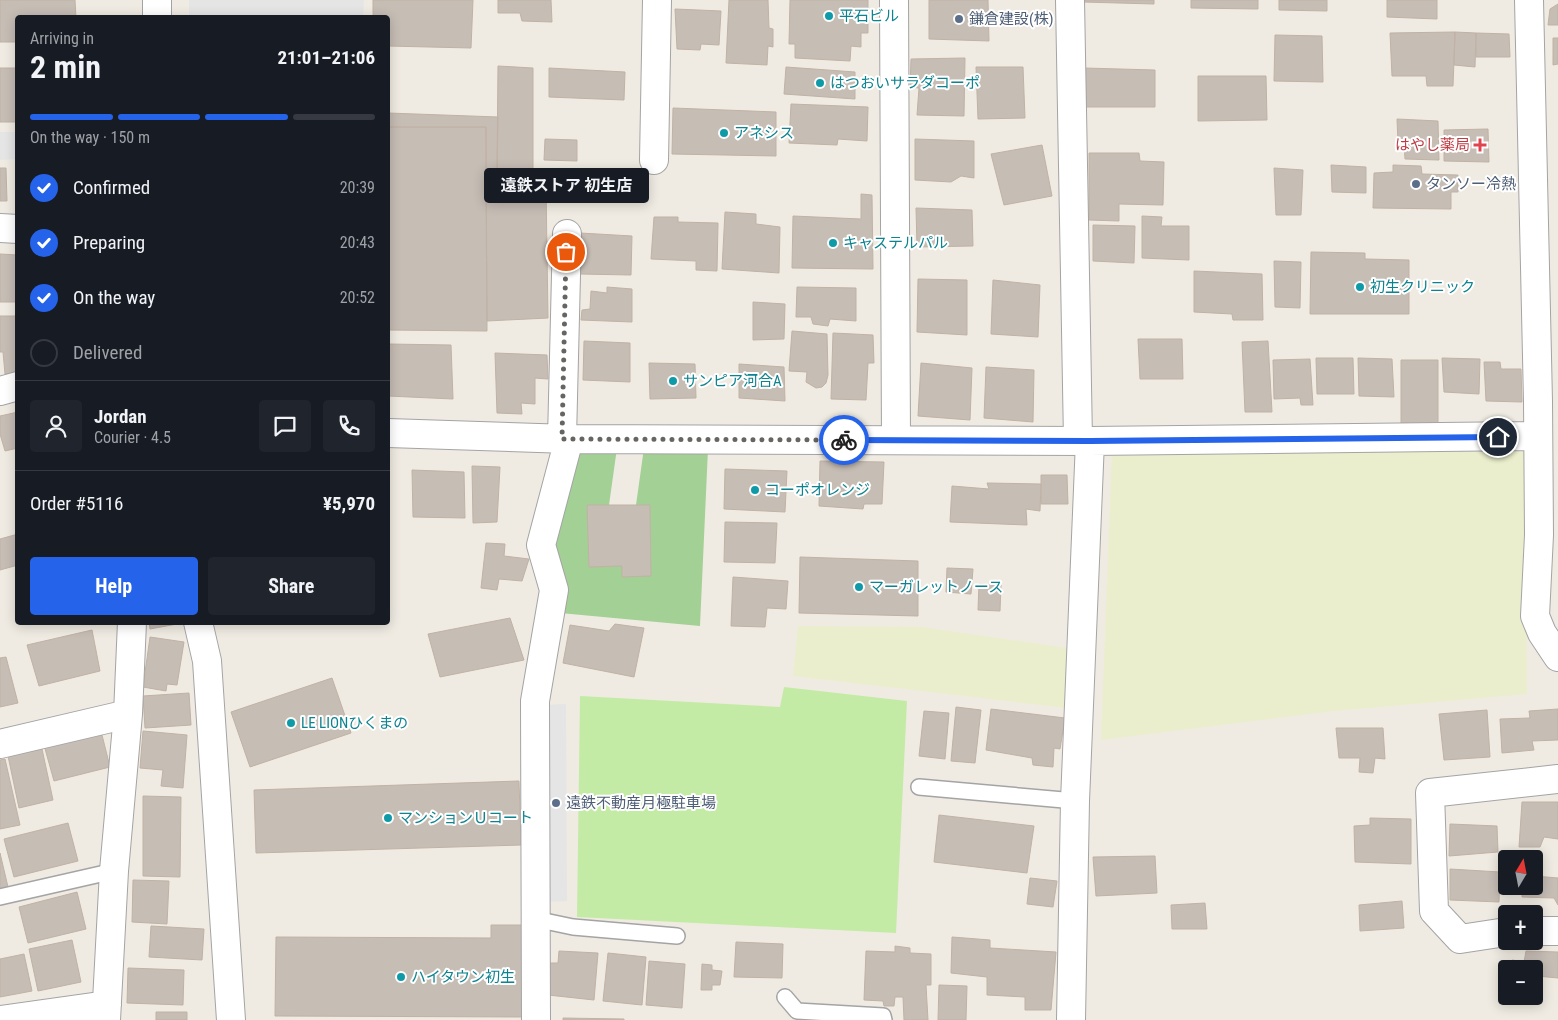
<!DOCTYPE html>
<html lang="en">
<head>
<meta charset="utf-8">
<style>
  body { margin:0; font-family:"Roboto Condensed","Noto Sans JP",sans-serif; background:#20242c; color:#f1f3f6; height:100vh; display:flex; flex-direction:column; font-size:19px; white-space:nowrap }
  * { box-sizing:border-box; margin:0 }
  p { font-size:16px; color:#9ea1a6 }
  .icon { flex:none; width:28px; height:28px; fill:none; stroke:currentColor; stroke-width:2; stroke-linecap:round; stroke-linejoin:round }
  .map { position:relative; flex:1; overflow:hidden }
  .sheet { position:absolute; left:15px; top:15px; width:375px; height:610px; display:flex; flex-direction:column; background:#171b24; border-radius:5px; box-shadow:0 2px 12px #0003 }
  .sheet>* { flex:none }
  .needle { width:32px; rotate:10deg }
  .fabs { position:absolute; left:1498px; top:850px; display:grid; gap:10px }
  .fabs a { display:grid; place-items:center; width:45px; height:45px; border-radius:5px; background:#171b24; box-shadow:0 2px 12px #0003; font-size:25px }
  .pin { position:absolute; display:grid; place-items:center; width:42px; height:42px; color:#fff; margin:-21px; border:2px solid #fff; border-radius:50%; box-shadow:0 1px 5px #0007 }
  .courier { position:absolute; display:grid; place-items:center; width:50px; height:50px; margin:-25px; border:4px solid #2563eb; border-radius:50%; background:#fff; color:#222; box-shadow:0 1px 6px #0007 }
  .bubble { position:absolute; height:35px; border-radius:5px; background:#171b24; box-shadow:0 2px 12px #0003; font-size:16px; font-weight:700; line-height:35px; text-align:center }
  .headline em { font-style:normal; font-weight:700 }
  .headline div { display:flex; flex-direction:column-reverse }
  .headline { display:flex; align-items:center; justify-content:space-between; height:85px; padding:0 15px }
  h1 { font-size:32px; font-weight:700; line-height:38px }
  .bar { display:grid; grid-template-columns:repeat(4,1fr); gap:8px 5px; align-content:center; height:60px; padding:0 15px }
  .bar i { height:6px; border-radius:4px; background:#363941 }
  .bar .current { background:#2563eb }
  .bar p { grid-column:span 4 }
  .line { display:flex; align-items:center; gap:12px; padding:0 15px; border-top:1px solid #363941 }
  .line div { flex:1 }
  .round { display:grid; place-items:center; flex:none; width:52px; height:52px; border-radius:5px; background:#20242c }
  ol { padding:0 15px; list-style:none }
  li { display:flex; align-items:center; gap:15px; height:55px }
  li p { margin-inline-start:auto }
  li .icon { padding:5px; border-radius:50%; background:#2563eb; color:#fff; stroke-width:4 }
  li:last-child { color:#9ea1a6 }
  li i { width:28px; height:28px; border:2px solid #363941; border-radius:50% }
  .action { display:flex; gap:10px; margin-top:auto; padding:10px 15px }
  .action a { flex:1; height:58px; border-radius:5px; background:#2563eb; color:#fff; font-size:20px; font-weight:700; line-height:58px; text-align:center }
  .action a+a { background:#20242c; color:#f1f3f6 }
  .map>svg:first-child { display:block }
  .farmland { fill:#eaeecc }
  .grass { fill:#c4eba5 }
  .forest { fill:#a3d095 }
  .parking { fill:#e5e5e5 }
  .building { fill:#c6bdb5; stroke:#c1b2a4 }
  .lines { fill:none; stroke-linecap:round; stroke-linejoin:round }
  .service-casing { stroke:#a4a4a4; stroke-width:18 }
  .minor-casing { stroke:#a4a4a4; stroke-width:30 }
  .tertiary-casing { stroke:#a4a4a4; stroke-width:30 }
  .service { stroke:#fff; stroke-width:15 }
  .minor { stroke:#fff; stroke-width:28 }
  .tertiary { stroke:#fff; stroke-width:28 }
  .done { stroke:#666562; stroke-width:5; stroke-dasharray:0 9 }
  .route { stroke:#2563eb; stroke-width:6 }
  .culture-dot { fill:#0f9aa8; stroke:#fff; stroke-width:2 }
  .service-dot { fill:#5c6f8a; stroke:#fff; stroke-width:2 }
  .health-dot { fill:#e0444e; stroke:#fff; stroke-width:2 }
  .labels { text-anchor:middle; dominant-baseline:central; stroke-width:4; stroke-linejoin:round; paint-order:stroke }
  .culture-label { font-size:15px; fill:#0d838f; stroke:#fff; text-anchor:start }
  .service-label { font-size:15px; fill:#4e5e75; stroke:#fff; text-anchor:start }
  .health-label { font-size:15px; fill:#be3a42; stroke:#fff; text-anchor:end }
</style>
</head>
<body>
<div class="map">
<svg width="1558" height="1020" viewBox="0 0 1558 1020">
  <rect width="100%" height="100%" fill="#efebe2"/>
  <path class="farmland" d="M1112,451L1525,452L1527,694L1334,711L1101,740Z
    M798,626L922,627L1067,648L1066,708L793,676Z"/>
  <path class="grass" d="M784,687L907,701L896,933L577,917L580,696L780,707Z"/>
  <path class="forest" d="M617,448L609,505H636L644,448L708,449L700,626L560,613L551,545L577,449Z"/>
  <path class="parking" d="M189,0H364L363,17H189Z
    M0,132H17V159L0,160Z
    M566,704L567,901L547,902L544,705Z"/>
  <path class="building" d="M0,0H75L76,18H18V42H0Z
    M373,0H473L471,48L388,46V18H373Z
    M498,0H551L552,22L522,21L520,13H498Z
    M729,0H768L769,28L773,29V47L768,46L767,65L726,63Z
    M790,0H868V33H861V47L851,46L850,61L795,58V44H789Z
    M929,0H988L989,41L929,39Z
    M1083,0H1154V4L1083,2Z
    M1191,0H1258V9L1191,8Z
    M1279,0H1327V11L1279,10Z
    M1387,0H1437V19L1387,17Z
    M1558,4V25H1548L1550,9Z
    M675,9L721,11L719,45L701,44L700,50L677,49Z
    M1455,32L1476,33L1475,67L1454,65Z
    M1455,32L1453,86H1427L1426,76H1392L1390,33Z
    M1476,33L1509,34L1510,57H1476Z
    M1275,35L1322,36L1323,82L1274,81Z
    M1553,38H1558V64L1553,65Z
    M965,58L964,116L917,115L919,88L910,87L911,59Z
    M498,66L533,68V172L497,174Z
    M786,67L855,72V99L784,94Z
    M976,67H1023L1025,118L978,119Z
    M0,68H18V122H0Z
    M549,68L625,72L624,100L549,97Z
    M1084,68L1155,70V107H1084Z
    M1198,76H1266L1267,120L1198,121Z
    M791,104L868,107L867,141L838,139L837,145L789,143Z
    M673,108L776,112V156L672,154Z
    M388,113L498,117L497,174L533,172V186L486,183V127H388Z
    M1397,119L1438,121L1439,160L1405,159L1404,143H1398Z
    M388,127H486L487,331L388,330Z
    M1488,129L1489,162L1444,161V130Z
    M545,139L577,140V161L544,160Z
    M915,139L974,141V178L961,176L951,182L915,180Z
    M1042,145L1052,196L1004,205L991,154Z
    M1089,153H1139L1140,161L1164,162L1163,205L1119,204V221L1089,220Z
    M1331,165L1366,167V193L1332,192Z
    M1393,165L1421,166L1422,174L1458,175V192H1451V209L1373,208L1374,173L1393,172Z
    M0,168H6L7,201H0Z
    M1274,168L1303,170L1301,215H1276Z
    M486,183L546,186L548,318L487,321Z
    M861,194L872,195L873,269L792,268L793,216L861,219Z
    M916,208L972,210L973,246L917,247Z
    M725,212L756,214V224L780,227L779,273L722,269Z
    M1142,216L1162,217L1161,226H1189V260L1142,258Z
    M654,217H678V222L718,223L717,271L696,270V261L651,259Z
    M1093,225L1135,226L1134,263L1093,261Z
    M580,233L632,236L631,275L580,274Z
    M1311,252L1365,253V259L1409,260V314H1310Z
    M0,254L18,255V302H0Z
    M1274,261L1301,262L1300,308L1275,307Z
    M1194,271L1262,274L1263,320H1233L1232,314L1194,312Z
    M918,279L967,280V335L917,332Z
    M993,280L1040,285L1038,337L991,334Z
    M607,287L632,289V322L581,320L582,310L590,309L591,291L607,293Z
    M797,287L856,288V321L830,319L828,326L813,324L811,317H796Z
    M753,302L785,304L784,339L753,340Z
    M0,316H18V373L5,374L3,352H0Z
    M792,331L827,334L828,375L826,383L822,387L816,388L806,382L807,372L789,371Z
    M833,333L873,335L874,363H868L866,400L831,399Z
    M1138,339H1182L1183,379H1140Z
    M584,341L630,343V382L583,380Z
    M1268,341L1272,412H1245L1242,342Z
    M388,344L451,345L453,399L388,396Z
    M495,353L547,355L548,379L535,378V404L521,403L522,414L497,413Z
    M1316,358H1353L1354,394H1317Z
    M1358,358L1392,359L1394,397L1359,396Z
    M1442,358L1480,359L1479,394L1444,392Z
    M1310,359L1313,405H1301L1300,398L1274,399L1273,360Z
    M1401,360H1438V425L1401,424Z
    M1484,362H1500L1501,369H1521L1522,402L1486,401Z
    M649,363L695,364L696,398L650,399Z
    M921,363L972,368L970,420L918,416Z
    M739,364L784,367L785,401L739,398Z
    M986,367L1034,370L1033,422L984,418Z
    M18,412V448L5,451L0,434V416Z
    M820,461L884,462L882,504H864L863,509L819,506Z
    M472,466L500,467L497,522L473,523Z
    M725,469L787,471L785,512L724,509Z
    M412,470L464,472L465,518L413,517Z
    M1041,475H1067L1068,504H1041Z
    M987,483L1041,484L1040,511L1026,509L1027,525L950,522L952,486L989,489Z
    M587,505H650L651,576L622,577V566L589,567Z
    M725,522L777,523L775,563L724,562Z
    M18,534V565L0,570V539Z
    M486,543L505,544L504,556L529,559L522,581L499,579L497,590L481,588Z
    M800,557L918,561V616L799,613Z
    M947,568L973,569L971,594L946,592Z
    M733,577L788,581L786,609L767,608L765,627L731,626Z
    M979,584L1001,585L1000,611L978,610Z
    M510,618L524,660L440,677L428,634Z
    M149,622H177V624L150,629Z
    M615,624L644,628L634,677L563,663L570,625L609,631Z
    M92,630L100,671L39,686L27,645Z
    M150,637L184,642L177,685L167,684L166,691L143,687Z
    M6,657L18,703L0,707V658Z
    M332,678L351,733L250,767L231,712Z
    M189,693L191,725L145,728L143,696Z
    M956,707L981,710L975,763L951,761Z
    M991,709L1065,718L1060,749L1054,748L1053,767L1033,765L1032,758L986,750Z
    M1558,709V740L1532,741L1534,750L1502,753L1500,719L1530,718L1529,711Z
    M1487,710L1490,757L1444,760L1439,714Z
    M924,711L949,713L945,759L919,756Z
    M1336,728H1383L1385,759L1375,758L1373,773L1359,772L1360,758H1339Z
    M101,731L110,767L54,781L44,745Z
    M143,731L187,735L183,788L161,786L163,770L140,768Z
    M42,749L53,800L19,808L8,756Z
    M5,759L20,825L0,829V760Z
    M519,781L521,845L256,853L254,790Z
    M143,796L181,797L180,877L143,876Z
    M1522,802H1558V839L1544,837L1540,847H1519Z
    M939,815L1034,826L1027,873L934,862Z
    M1370,818L1411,819V864L1355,862L1354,826L1370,825Z
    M68,823L78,861L14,877L4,839Z
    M1450,824L1497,826L1498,852L1449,856Z
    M0,853L8,887L0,889Z
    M1155,856L1157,893L1096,896L1093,857Z
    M1450,869L1500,872L1499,902L1450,900Z
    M1534,876L1558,878V905L1554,898L1522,897V886H1534Z
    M1030,878L1057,881L1053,907L1027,904Z
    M133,880L169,881L167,924L132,922Z
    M77,892L86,929L28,943L19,907Z
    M1402,901L1404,928L1360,931L1359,905Z
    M1205,903L1207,929H1172L1171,905Z
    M491,925H526L525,1017L275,1016L276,937L491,938Z
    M151,926L204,929L202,960L149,957Z
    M952,937L990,940V948L1056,952L1051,1010H1025V997L987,995V977L951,973Z
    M72,940L81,982L38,991L29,949Z
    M736,942L783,944L782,978L734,977Z
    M895,946L910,948V953L931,954V985H926L928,1020H904L903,997H895L894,1006H884L883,1001L864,1000L866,951L895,952Z
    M559,951L598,953L594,1000L548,995L550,963H558Z
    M1526,951L1558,952V978L1537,976L1535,985H1534V969H1510L1512,960L1524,962Z
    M608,953L646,957L642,1005L603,1001Z
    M24,954L32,991L0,997V959Z
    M649,961L685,964L682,1008L646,1005Z
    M702,964L712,965V970L722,971L720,985H712V990H701Z
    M128,968L184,970L183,1005L127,1003Z
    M939,985L967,986L966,1020H938Z
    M156,1012H187V1020H156Z
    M563,1018L624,1019V1020H563Z"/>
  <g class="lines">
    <g class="service-casing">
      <path id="service" d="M919,787L1075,801
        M0,897L114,871
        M535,919L573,927L677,936
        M785,997L797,1011L883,1016L884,1020"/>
    </g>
    <g class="minor-casing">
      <path id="minor" d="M894,0L896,440
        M1070,0L1078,440
        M1529,0L1538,401L1539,535L1535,616L1542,633L1558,657
        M654,160L657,0
        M0,228L18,229
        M0,391L18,386
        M388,433L569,439L1090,441L1537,436
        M562,439L567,234
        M0,744L128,714
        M1534,931H1558
        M1506,932L1460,939L1434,911L1430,793L1558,779
        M1,1020L107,1005
        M106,1020L114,871L128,714L132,622
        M536,1020L535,701L554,590L541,545L569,439
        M1071,1020L1075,801L1090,441"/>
    </g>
    <g class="tertiary-casing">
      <path id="tertiary" d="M157,0V18
        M198,622L207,661L231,1020"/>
    </g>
    <use href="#service" class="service"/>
    <use href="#minor" class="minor"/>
    <use href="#tertiary" class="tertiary"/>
  </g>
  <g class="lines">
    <path class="done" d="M566,252L562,439L844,440"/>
    <path class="route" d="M844,440L1090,441L1498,437"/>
  </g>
  <g class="culture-dot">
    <circle cx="829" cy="16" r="5"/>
    <circle cx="820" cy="83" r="5"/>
    <circle cx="724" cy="133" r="5"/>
    <circle cx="833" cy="243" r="5"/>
    <circle cx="1360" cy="287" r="5"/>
    <circle cx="673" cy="381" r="5"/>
    <circle cx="755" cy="490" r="5"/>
    <circle cx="859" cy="587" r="5"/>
    <circle cx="291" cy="723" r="5"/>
    <circle cx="388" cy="818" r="5"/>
    <circle cx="401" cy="977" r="5"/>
  </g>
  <g class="service-dot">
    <circle cx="959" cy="19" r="5"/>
    <circle cx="1416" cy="184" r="5"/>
    <circle cx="556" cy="803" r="5"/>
  </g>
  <path class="health-dot" d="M1477.5 137.5h5v5h5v5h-5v5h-5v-5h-5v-5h5z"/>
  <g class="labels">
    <g class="culture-label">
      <text x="839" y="16">平石ビル</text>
      <text x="830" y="83">はつおいサラダコーポ</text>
      <text x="734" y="133">アネシス</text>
      <text x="843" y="243">キャステルパル</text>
      <text x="1370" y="287">初生クリニック</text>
      <text x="683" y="381">サンピア河合A</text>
      <text x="765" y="490">コーポオレンジ</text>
      <text x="869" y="587">マーガレットノース</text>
      <text x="301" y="723">LE LIONひくまの</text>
      <text x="398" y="818">マンションＵコート</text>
      <text x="411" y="977">ハイタウン初生</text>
    </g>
    <g class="service-label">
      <text x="969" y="19">鎌倉建設(株)</text>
      <text x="1426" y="184">タンソー冷熱</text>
      <text x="566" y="803">遠鉄不動産月極駐車場</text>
    </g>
    <g class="health-label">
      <text x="1470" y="145">はやし薬局</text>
    </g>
  </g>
</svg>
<div class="fabs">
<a><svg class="needle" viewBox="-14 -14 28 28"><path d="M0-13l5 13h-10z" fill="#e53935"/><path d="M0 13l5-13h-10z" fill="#9ea1a6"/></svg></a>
<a>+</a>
<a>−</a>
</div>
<div class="pin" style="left:566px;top:252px;background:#ea580c"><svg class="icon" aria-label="bag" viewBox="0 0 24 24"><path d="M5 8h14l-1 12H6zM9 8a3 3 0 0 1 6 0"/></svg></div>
<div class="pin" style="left:1498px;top:437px;background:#1f2937"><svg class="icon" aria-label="home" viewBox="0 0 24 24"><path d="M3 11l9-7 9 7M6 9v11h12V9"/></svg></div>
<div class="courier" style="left:844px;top:440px"><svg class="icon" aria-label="bike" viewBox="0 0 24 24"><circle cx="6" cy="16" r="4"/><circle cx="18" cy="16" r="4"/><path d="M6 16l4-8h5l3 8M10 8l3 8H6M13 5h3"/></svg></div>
<div class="bubble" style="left:484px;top:168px;width:165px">遠鉄ストア 初生店</div>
<section class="sheet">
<div class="headline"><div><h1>2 min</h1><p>Arriving in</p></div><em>21:01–21:06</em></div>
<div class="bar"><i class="current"></i><i class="current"></i><i class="current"></i><i></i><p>On the way · 150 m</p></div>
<ol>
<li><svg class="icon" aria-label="check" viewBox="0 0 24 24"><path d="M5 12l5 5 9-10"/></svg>Confirmed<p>20:39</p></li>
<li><svg class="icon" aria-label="check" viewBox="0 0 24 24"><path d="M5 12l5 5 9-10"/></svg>Preparing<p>20:43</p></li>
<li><svg class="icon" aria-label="check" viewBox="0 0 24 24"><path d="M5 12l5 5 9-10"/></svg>On the way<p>20:52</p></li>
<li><i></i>Delivered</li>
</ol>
<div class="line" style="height:90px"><a class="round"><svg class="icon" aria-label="person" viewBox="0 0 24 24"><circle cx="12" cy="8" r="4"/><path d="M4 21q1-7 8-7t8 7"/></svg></a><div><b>Jordan</b><p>Courier · 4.5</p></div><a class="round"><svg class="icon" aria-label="chat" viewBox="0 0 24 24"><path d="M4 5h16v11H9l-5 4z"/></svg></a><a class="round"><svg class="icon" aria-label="phone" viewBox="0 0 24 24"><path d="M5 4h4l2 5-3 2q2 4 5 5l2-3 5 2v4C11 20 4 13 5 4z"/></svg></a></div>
<div class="line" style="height:65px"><div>Order #5116</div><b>¥5,970</b></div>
<div class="action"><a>Help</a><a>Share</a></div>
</section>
</div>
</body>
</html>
